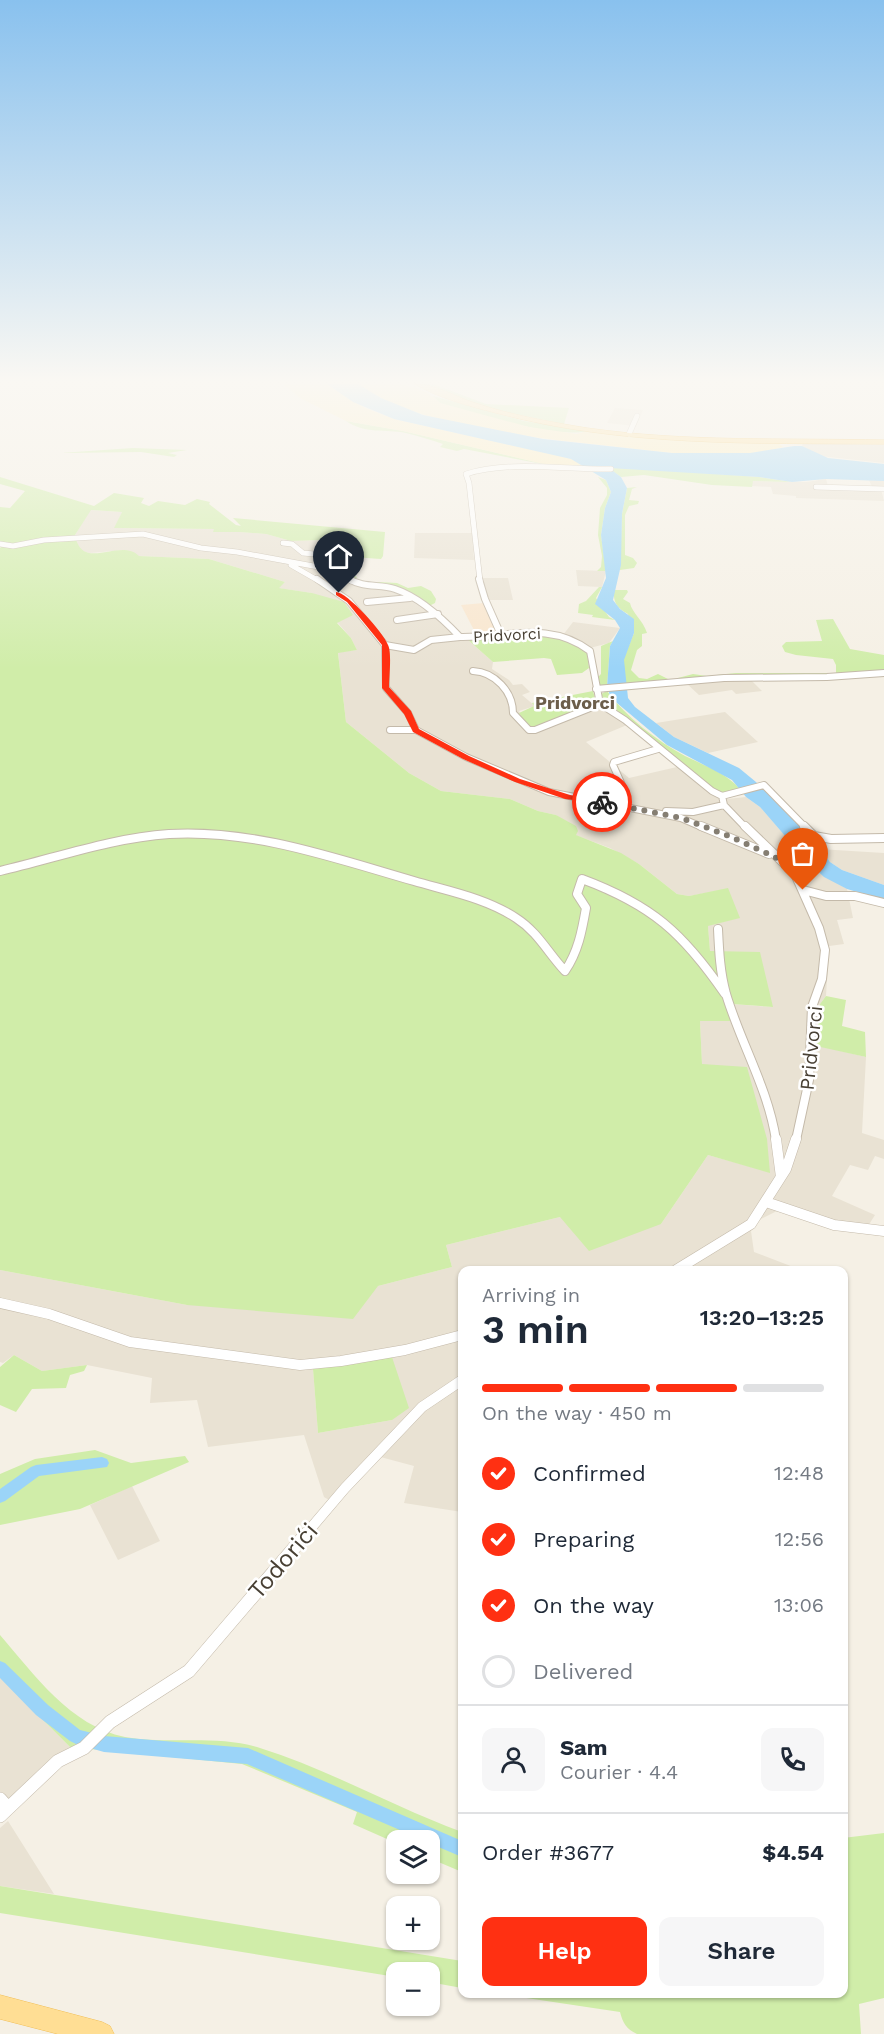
<!DOCTYPE html>
<html lang="en">
<head>
<meta charset="utf-8">
<style>
  body { margin:0; font-family:"Work Sans",sans-serif; background:#f6f6f7; color:#1f2937; height:100vh; display:flex; flex-direction:column; font-size:22px; white-space:nowrap }
  * { box-sizing:border-box; margin:0 }
  p { font-size:20px; color:#747a83 }
  .icon { flex:none; width:33px; height:33px; fill:none; stroke:currentColor; stroke-width:2; stroke-linecap:round; stroke-linejoin:round }
  .map { position:relative; flex:1; overflow:hidden }
  .details { position:absolute; left:458px; top:1266px; width:390px; height:732px; display:flex; flex-direction:column; background:#fff; border-radius:12px; box-shadow:0 2px 4px #0004 }
  .details>* { flex:none }
  .fabs { position:absolute; left:386px; top:1830px; display:grid; gap:12px }
  .fabs a { display:grid; place-items:center; width:54px; height:54px; border-radius:12px; background:#fff; box-shadow:0 2px 4px #0004; font-size:30px }
  .pin { position:absolute; display:grid; place-items:center; width:51px; height:51px; color:#fff; margin:-62px -26px; border-radius:50% 50% 50% 0; rotate:-45deg; box-shadow:0 0 6px #0007 }
  .pin .icon { rotate:45deg }
  .courier { position:absolute; display:grid; place-items:center; width:60px; height:60px; margin:-30px; border:4px solid #ff3012; border-radius:50%; background:#fff; color:#222; box-shadow:0 2px 8px #0007 }
  .head em { font-style:normal; font-weight:600 }
  .head div { display:flex; flex-direction:column-reverse }
  .head { display:flex; align-items:center; justify-content:space-between; height:102px; padding:0 24px }
  h1 { font-size:39px; font-weight:600; line-height:45px }
  .bar { display:grid; grid-template-columns:repeat(4,1fr); gap:9px 6px; align-content:center; height:72px; padding:0 24px }
  .bar i { height:8px; border-radius:4px; background:#e0e1e3 }
  .bar .active { background:#ff3012 }
  .bar p { grid-column:span 4 }
  .line { display:flex; align-items:center; gap:15px; padding:0 24px; border-top:2px solid #e0e1e3 }
  .line div { flex:1 }
  .round { display:grid; place-items:center; flex:none; width:63px; height:63px; border-radius:12px; background:#f6f6f7 }
  ol { padding:0 24px; list-style:none }
  li { display:flex; align-items:center; gap:18px; height:66px }
  li p { margin-inline-start:auto }
  li .icon { padding:6px; border-radius:50%; background:#ff3012; color:#fff; stroke-width:4 }
  li:last-child { color:#747a83 }
  li i { width:33px; height:33px; border:3px solid #e0e1e3; border-radius:50% }
  .action { display:flex; gap:12px; margin-top:auto; padding:12px 24px }
  .action a { flex:1; height:69px; border-radius:12px; background:#ff3012; color:#fff; font-size:24px; font-weight:600; line-height:69px; text-align:center }
  .action a+a { background:#f6f6f7; color:#1f2937 }
  .map>svg:first-child { display:block }
  .residential { fill:#e9e2d3; fill-rule:evenodd }
  .commercial { fill:#f9e6ce }
  .green { fill:#d0eda9 }
  .sand { fill:#fdeebd }
  .water { fill:#9bd4f8 }
  .lines { fill:none; stroke-linecap:round; stroke-linejoin:round }
  .canal { fill:#9bd4f8; fill-rule:evenodd }
  .street-far4-casing { stroke:#c4baaa; stroke-width:6 }
  .street-far3-casing { stroke:#c4baaa; stroke-width:8 }
  .street-far2-casing { stroke:#c4baaa; stroke-width:10 }
  .street-far1-casing { stroke:#c4baaa; stroke-width:11 }
  .street-casing { stroke:#c4baaa; stroke-width:14 }
  .primary-casing { stroke:#f1bf57; stroke-width:1 }
  .street-far4 { stroke:#fff; stroke-width:5 }
  .street-far3 { stroke:#fff; stroke-width:6 }
  .street-far2 { stroke:#fff; stroke-width:8 }
  .street-far1 { stroke:#fff; stroke-width:10 }
  .street { stroke:#fff; stroke-width:13 }
  .primary { fill:#ffde94; fill-rule:evenodd }
  .route { fill:#ff3012 }
  .done { stroke:#857e72; stroke-width:6; stroke-dasharray:0 10.8 }
  .labels { text-anchor:middle; dominant-baseline:central; stroke-width:5; stroke-linejoin:round; paint-order:stroke }
  .far-street-label { font-size:16px; fill:#484034; stroke:#fff }
  .far-quarter-label { font-size:18px; font-weight:bold; fill:#6c5e4a; stroke:#fff }
  .street-label { font-size:20px; fill:#484034; stroke:#fff }
  .near-street-label { font-size:24px; fill:#484034; stroke:#fff }
</style>
</head>
<body>
<div class="map">
<svg width="884" height="2034" viewBox="0 0 884 2034">
  <rect width="100%" height="100%" fill="#f5f0e5"/>
  <path class="residential" d="M615,408L643,410L636,426L607,423Z
    M803,443L884,445V463L820,456L802,446Z
    M826,479L828,486L872,487L869,480L884,481V489H881L884,501L796,498V496L773,494L771,487L751,486L753,481L806,482Z
    M90,510L122,512L115,528L214,529V532H239L266,534L291,541L322,540L330,543L334,571L343,578L398,592L467,639L493,662L492,669L509,680L513,685L522,684L530,692L522,695L535,706L519,711L527,726L541,725L594,705L606,708L627,725L586,742L629,778L677,767L711,793L727,799L746,797L760,807L815,870L847,889L853,918L837,920L844,944L829,946L826,996L820,1004L816,1045L866,1057L862,1133L884,1140V1159L875,1156L868,1170L850,1165L832,1196L875,1215L868,1226L777,1211L759,1220L751,1231L754,1252L801,1270H462V1512L404,1503L414,1466L373,1455L329,1500L324,1497L304,1435L208,1447L197,1400L150,1403L152,1378L87,1365L42,1371L14,1355L3,1363L0,1362V1270L187,1305L378,1286L452,1267L446,1245L560,1217L661,1224L708,1155L769,1172L702,1064L700,1021L732,1004L772,1007L710,951L708,926L728,889L689,896L677,894L639,864L610,848L575,835L556,815L538,811L510,799L441,791L409,773L346,722L338,652L357,650L351,638L312,593L278,588L285,582L209,559L138,556L126,550L90,553L82,551L76,544L75,535ZM392,1357V1420L318,1433L313,1369Z
    M415,533H472L474,560L414,558Z
    M576,570L606,571L602,587L578,586Z
    M481,578H508L513,600H487Z
    M573,622L620,628L609,643L590,648L580,640L563,635Z
    M749,678L762,691L736,694L732,690L699,695L686,683Z
    M725,712L758,742L708,753L674,737L656,723Z
    M819,849L884,853V885L842,870L830,862Z
    M132,1486L160,1541L118,1560L90,1505Z
    M0,1677L70,1747L0,1809Z
    M8,1821L54,1894L0,1886V1828Z"/>
  <path class="commercial" d="M484,603L498,632L477,636L461,605Z"/>
  <path class="green" d="M423,384H433L486,404L569,408L564,424L477,406Z
    M433,396L524,421L587,431C554,439 475,413 440,403Z
    M346,421L403,431L548,465L464,449L457,451L440,447L443,444C431,440 419,436 406,433C386,429 364,434 346,421Z
    M133,448L187,450L168,453L177,455L174,457L141,452L60,453Z
    M621,467L759,477L792,482L753,481L752,487L712,485L644,475L621,477L608,468Z
    M0,477L94,506L114,493L144,498L141,503L149,506L158,501L185,505L197,499L210,502L209,504L236,525L241,526L233,518L385,532L383,556L381,559L352,557L348,559L347,565L357,578L353,581L329,567L330,543L322,540L291,541L266,534L239,532H213L214,529L114,528L122,512L91,510L75,535C82,573 120,537 139,556L209,559L285,582L279,588L312,593L344,602L353,615L337,623L351,638L357,650L338,653L346,722L409,773L441,791L510,799L538,811L556,815L576,826L578,831L576,835L621,853L639,864L677,894L689,896L728,888L740,918L708,926L710,951L760,952L773,1007L732,1004L738,1021H700L702,1064L747,1067L767,1139L770,1173L708,1155L661,1224L589,1251L560,1217L446,1245L452,1267L378,1286L353,1319L187,1305L0,1270V548L4,544L0,542V507L10,508L25,491L0,484Z
    M598,477L606,480L611,492L605,508L601,535L606,571H597L601,567L602,556L598,535L600,508L607,495V488Z
    M637,487L632,489L629,500L639,501L638,504L629,506L625,515V555L633,558L637,563L634,568L620,570L622,514L627,488Z
    M379,582L397,583L408,588L421,586L431,591L436,599L435,603L429,606L415,598L367,583Z
    M599,587H602L596,598L609,617L615,620L592,617L593,615L578,613L579,604L586,601Z
    M614,590H627L628,592L623,599L630,603C632,613 643,620 647,633L642,634V646L637,650L631,670L639,678L647,679L658,674L672,681L626,686L623,660L634,633L628,614C617,608 613,603 614,590Z
    M833,619L850,649L884,655V672L676,681L678,678L693,674L707,676L736,673H836V665L833,659L796,655L785,652L782,646L786,642L822,641L816,620Z
    M522,633L571,639L587,652L589,668L582,673L557,675L551,659L544,658L493,662L467,639Z
    M613,641L610,646L607,687L599,686L598,677L601,674V646Z
    M593,691L596,702L594,705L532,728L527,726L519,713L534,706L532,703Z
    M607,691C627,718 656,740 685,756C705,766 725,772 740,789L719,793L605,701L601,694Z
    M826,996L846,1000L842,1026L865,1032L866,1057L816,1046L820,1004Z
    M14,1355L42,1371L87,1365L84,1371L70,1375L66,1388L32,1389L16,1412L0,1405V1367Z
    M392,1357L409,1408L392,1420L318,1433L313,1369Z
    M95,1450L131,1463L185,1456L189,1462L80,1509L0,1525V1474L35,1459Z
    M0,1635C34,1674 70,1726 125,1737C169,1745 217,1734 260,1748C330,1770 394,1807 462,1832V1872L429,1858V1840H396V1843L353,1824L357,1812L242,1764L70,1747L0,1677Z
    M884,1833V1998L859,2004L861,2034H637C626,2029 623,2023 620,2012L500,1994H843V1838Z
    M0,1886L462,1961V1988L429,1982V1972H396V1977L0,1913Z"/>
  <path class="sand" d="M283,384H327L365,408L394,419L565,457L576,461L584,468L548,465L403,431L346,421L300,398Z
    M358,384C388,384 418,380 440,403L529,427L577,434L587,431L644,437L777,442L783,447C728,463 665,452 610,446C538,438 416,427 358,384Z"/>
  <path class="water" d="M327,384H358L381,398L423,415L543,439L672,453H750L794,446H802L828,458L884,464V481L826,479L792,482L759,477L609,468L621,477L627,488L622,514L621,565L613,600L620,609L634,619V633L624,660L628,698L635,707L674,737L739,768L756,782L809,835L830,862L842,870L884,885V900L847,889L824,877L805,859L760,807L746,797L732,780L667,745L611,698L607,687L610,646L620,628L615,620L595,604L606,578L601,535L605,508L611,492L606,480L571,459L394,419L353,402Z"/>
  <g class="lines">
    <path class="canal" d="M102,1457L107,1459L109,1463L107,1467L39,1476L5,1501L0,1503V1489L31,1467L36,1465Z
      M0,1661L5,1663L48,1705L80,1730L104,1736L248,1748L462,1841V1857L429,1843V1840H423L247,1764L104,1752L76,1744L70,1741L36,1715L0,1678Z"/>
    <g class="street-far4-casing">
      <path id="street-far4" d="M629,434L637,416
        M816,487L884,489
        M283,543L292,544L303,553L325,555L327,557L324,568
        M0,544L13,546L44,540L143,534L201,548L237,552L335,570L351,581
        M291,565L319,581
        M480,581L469,483L466,474C509,460 566,470 611,469"/>
    </g>
    <g class="street-far3-casing">
      <path id="street-far3" d="M317,579L349,601L385,645L386,688L408,713L416,730
        M349,579C363,588 380,584 395,589C419,597 443,619 460,637C507,638 549,620 590,651L600,704L625,720L712,791L722,796L724,805L746,828
        M479,579L485,599L501,635
        M367,602L410,598
        M397,620L438,614
        M385,645L414,650L431,640L460,637
        M473,671C495,672 513,692 513,713L529,730H535L600,704
        M596,689L724,678L827,677L884,673
        M390,730H416L466,757L549,792L681,818L704,828
        M622,785L613,765L614,762L658,749
        M722,796L764,785L806,828
        M666,811L693,812L724,805"/>
    </g>
    <g class="street-far2-casing">
      <path id="street-far2" d="M701,826L769,854
        M745,826L795,874L819,928L825,950L822,979L812,1007L809,1080L796,1140
        M804,826L814,836L831,839L884,838
        M0,871C56,858 111,838 169,834C253,829 334,858 414,881C448,891 486,898 516,918C538,932 548,953 565,971C578,952 582,931 586,908L577,894L582,879C652,905 683,933 725,994
        M803,890L826,896H855L884,903
        M718,929C719,951 720,972 726,994C741,1044 768,1088 776,1140"/>
    </g>
    <g class="street-far1-casing">
      <path id="street-far1" d="M776,1139L781,1177
        M766,1202L834,1225L884,1231
        M676,1270L751,1224L786,1169L796,1139
        M0,1303L49,1314L130,1342L300,1365L341,1361L405,1350L462,1335
        M305,1535L345,1488L422,1407L462,1380"/>
    </g>
    <g class="street-casing">
      <path id="street" d="M0,1799L8,1808
        M0,1816L58,1761L84,1748L110,1722L189,1671L306,1534"/>
    </g>
    <g class="primary-casing">
      <path id="primary" d="M415,384C436,384 455,397 475,403C511,415 550,422 587,428C685,442 785,438 884,440V444C754,443 622,447 496,413C469,406 438,398 415,384Z
        M0,1995L102,2022L110,2026L114,2034H58L0,2019Z"/>
    </g>
    <use href="#street-far4" class="street-far4"/>
    <use href="#street-far3" class="street-far3"/>
    <use href="#street-far2" class="street-far2"/>
    <use href="#street-far1" class="street-far1"/>
    <use href="#street" class="street"/>
    <use href="#primary" class="primary"/>
  </g>
  <linearGradient id="sky" x2="0" y2="1"><stop stop-color="#89c1ee"/><stop offset="0.57" stop-color="#faf8f3"/><stop offset="1" stop-color="#faf8f3" stop-opacity="0"/></linearGradient>
  <rect width="884" height="669" fill="url(#sky)"/>
  <path class="route" d="M336,592C347,592 384,633 388,645C392,653 389,677 389,687L411,711L419,729L469,756L520,779L570,795L605,801V804L565,799L515,782L463,759L413,732L404,714L382,688V645L347,602L336,595Z"/>
  <g class="lines">
    <path class="done" d="M602,802L681,818L729,836L775,857L795,874L803,890"/>
  </g>
  <g class="labels">
    <g class="far-street-label">
      <text transform="translate(507 635) rotate(-3)">Pridvorci</text>
    </g>
    <g class="far-quarter-label">
      <text x="575" y="702">Pridvorci</text>
    </g>
    <g class="street-label">
      <text transform="translate(811 1048) rotate(-84)">Pridvorci</text>
    </g>
    <g class="near-street-label">
      <text transform="translate(283 1561) rotate(-49)">Todorići</text>
    </g>
  </g>
</svg>
<div class="fabs">
<a><svg class="icon" aria-label="layers" viewBox="0 0 24 24"><path d="M12 4l9 5-9 5-9-5zM3 14l9 5 9-5"/></svg></a>
<a>+</a>
<a>−</a>
</div>
<div class="pin" style="left:803px;top:890px;background:#ea580c"><svg class="icon" aria-label="bag" viewBox="0 0 24 24"><path d="M5 8h14l-1 12H6zM9 8a3 3 0 0 1 6 0"/></svg></div>
<div class="pin" style="left:339px;top:593px;background:#1f2937"><svg class="icon" aria-label="home" viewBox="0 0 24 24"><path d="M3 11l9-7 9 7M6 9v11h12V9"/></svg></div>
<div class="courier" style="left:602px;top:802px"><svg class="icon" aria-label="bike" viewBox="0 0 24 24"><circle cx="6" cy="16" r="4"/><circle cx="18" cy="16" r="4"/><path d="M6 16l4-8h5l3 8M10 8l3 8H6M13 5h3"/></svg></div>
<section class="details">
<div class="head"><div><h1>3 min</h1><p>Arriving in</p></div><em>13:20–13:25</em></div>
<div class="bar"><i class="active"></i><i class="active"></i><i class="active"></i><i></i><p>On the way · 450 m</p></div>
<ol>
<li><svg class="icon" aria-label="check" viewBox="0 0 24 24"><path d="M5 12l5 5 9-10"/></svg>Confirmed<p>12:48</p></li>
<li><svg class="icon" aria-label="check" viewBox="0 0 24 24"><path d="M5 12l5 5 9-10"/></svg>Preparing<p>12:56</p></li>
<li><svg class="icon" aria-label="check" viewBox="0 0 24 24"><path d="M5 12l5 5 9-10"/></svg>On the way<p>13:06</p></li>
<li><i></i>Delivered</li>
</ol>
<div class="line" style="height:108px"><a class="round"><svg class="icon" aria-label="person" viewBox="0 0 24 24"><circle cx="12" cy="8" r="4"/><path d="M4 21q1-7 8-7t8 7"/></svg></a><div><b>Sam</b><p>Courier · 4.4</p></div><a class="round"><svg class="icon" aria-label="phone" viewBox="0 0 24 24"><path d="M5 4h4l2 5-3 2q2 4 5 5l2-3 5 2v4C11 20 4 13 5 4z"/></svg></a></div>
<div class="line" style="height:78px"><div>Order #3677</div><b>$4.54</b></div>
<div class="action"><a>Help</a><a>Share</a></div>
</section>
</div>
</body>
</html>
